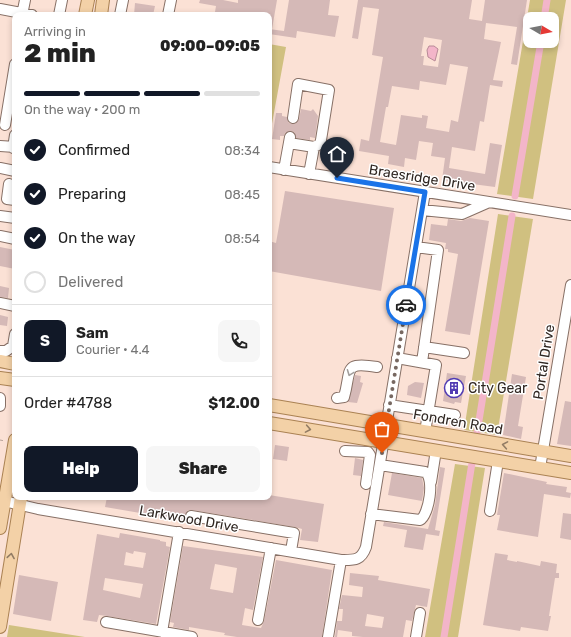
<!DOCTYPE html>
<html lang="en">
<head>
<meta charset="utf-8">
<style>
  body { margin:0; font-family:Rubik,sans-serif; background:#f6f6f6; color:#222; height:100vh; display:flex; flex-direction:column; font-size:15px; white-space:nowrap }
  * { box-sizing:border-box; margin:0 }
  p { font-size:13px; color:#767676 }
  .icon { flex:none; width:22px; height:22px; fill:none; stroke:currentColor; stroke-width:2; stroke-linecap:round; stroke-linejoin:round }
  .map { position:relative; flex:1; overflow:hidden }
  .side { position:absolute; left:12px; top:12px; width:260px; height:488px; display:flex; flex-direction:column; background:#fff; border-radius:8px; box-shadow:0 2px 6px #0003 }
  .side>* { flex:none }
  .needle { width:26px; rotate:100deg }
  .controls { position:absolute; left:523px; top:12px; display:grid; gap:8px }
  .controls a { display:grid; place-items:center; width:36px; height:36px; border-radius:8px; background:#fff; box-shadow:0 2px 6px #0003; font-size:20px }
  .pin { position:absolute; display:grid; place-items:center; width:34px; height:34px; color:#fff; margin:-41px -17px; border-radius:50% 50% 50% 0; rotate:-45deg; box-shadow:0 0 4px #0007 }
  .pin .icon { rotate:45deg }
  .courier { position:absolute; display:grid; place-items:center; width:40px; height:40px; margin:-20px; border:3px solid #1a73e8; border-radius:50%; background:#fff; color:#222; box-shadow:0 1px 5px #0007 }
  .head em { font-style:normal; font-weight:800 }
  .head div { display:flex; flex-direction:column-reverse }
  .head { display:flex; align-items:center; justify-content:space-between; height:68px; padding:0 12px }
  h1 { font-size:26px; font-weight:800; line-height:30px }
  .bar { display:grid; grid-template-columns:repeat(4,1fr); gap:6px 4px; align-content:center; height:48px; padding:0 12px }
  .bar i { height:5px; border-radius:3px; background:#e0e0e0 }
  .bar .active { background:#111827 }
  .bar p { grid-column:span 4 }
  .line { display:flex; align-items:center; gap:10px; padding:0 12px; border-top:1px solid #e0e0e0 }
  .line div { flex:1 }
  .round { display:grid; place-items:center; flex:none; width:42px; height:42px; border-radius:8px; background:#f6f6f6 }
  ol { padding:0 12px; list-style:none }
  li { display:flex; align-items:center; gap:12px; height:44px }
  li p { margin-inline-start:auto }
  li .icon { padding:4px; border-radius:50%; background:#111827; color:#fff; stroke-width:4 }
  li:last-child { color:#767676 }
  li i { width:22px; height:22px; border:2px solid #e0e0e0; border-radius:50% }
  .button { display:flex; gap:8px; margin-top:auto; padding:8px 12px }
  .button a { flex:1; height:46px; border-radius:8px; background:#111827; color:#fff; font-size:16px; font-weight:800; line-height:46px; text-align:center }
  .button a+a { background:#f6f6f6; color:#222 }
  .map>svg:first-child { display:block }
  .green { fill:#d0c080; fill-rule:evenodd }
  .water { fill:#f3b5c9; stroke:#b88a97 }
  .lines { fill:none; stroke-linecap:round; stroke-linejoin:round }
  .canal { stroke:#f3b5c9; stroke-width:7 }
  .building { fill:#d5b9b7; fill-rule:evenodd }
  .minor-casing { stroke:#877066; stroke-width:12 }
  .major-casing { stroke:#aa8253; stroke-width:14 }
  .path { stroke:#b6a298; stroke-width:1; stroke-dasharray:3 3; stroke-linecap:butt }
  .minor { stroke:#fff; stroke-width:10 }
  .major { stroke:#f3d1a7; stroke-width:12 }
  .oneway { stroke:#a29e9c }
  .oneway2 { stroke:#927c64 }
  .done { stroke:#776861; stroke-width:4; stroke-dasharray:0 7.2 }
  .route { stroke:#1a73e8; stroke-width:5 }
  .labels { text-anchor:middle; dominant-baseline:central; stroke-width:3; stroke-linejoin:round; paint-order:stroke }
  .street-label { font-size:14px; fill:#302722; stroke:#fff }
  .poi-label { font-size:14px; fill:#302722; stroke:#fff; text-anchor:start }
</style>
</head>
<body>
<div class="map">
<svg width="571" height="637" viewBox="0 0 571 637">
  <rect width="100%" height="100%" fill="#fbe1d5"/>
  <path class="green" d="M530,0H566L533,199L497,194ZM530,19H552V41H530Z
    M269,44L286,47L269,140Z
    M498,214L533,219L497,435L464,430Z
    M455,464L485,468L458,637H425Z
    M9,625L85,637H7Z"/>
  <path class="water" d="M429,46H434L438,49L435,61L428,57L427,50Z"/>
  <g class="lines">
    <path class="canal" d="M544,19L547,0
      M515,196L541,41
      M477,433L512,216
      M444,637L472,463"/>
  </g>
  <path class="building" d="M200,0H223L238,3V0H277L272,29L269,28V15H222L223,13L215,12L216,6L199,3Z
    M289,0H330L328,15L339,16L335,37L297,31L296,38L269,34V29L284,31Z
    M358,0H472L469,19L482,21L485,0H527L517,65L511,64L517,27L486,23L484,39L501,42L493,80L503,81L502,87L490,85L484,122L480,121L475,151L452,147L449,168L485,174L490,143L502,145L495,187L442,180L445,158L431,156L433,143L419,141L416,160L405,158L404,167L388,164L389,156L359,151L361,139L369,141L383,57L372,55L379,9L363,7L358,39L352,38ZM424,37L442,40L438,67L423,65L424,56H421ZM450,64L468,67L458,122L451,120L449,132L426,128L428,116L422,115V118L401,115L396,145L380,142L386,107H388L392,86L419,90L420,81L446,85Z
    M135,3L155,6L153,15H134Z
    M301,109L311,111L313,109L318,116L315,138L310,137V140L296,138L294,132L291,131L285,133L284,136H280V140L272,139L276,113H282V116L287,117L289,123L295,124L299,119Z
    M285,191L394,208L381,291L269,271V241L276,243Z
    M470,218L489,221L470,335L445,331L458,254L448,252V249H445L446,243L429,240L431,224L447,226L448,219L461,221Z
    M0,247L15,250V269L0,266Z
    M0,286L9,288L8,298L0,297Z
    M0,315L8,317L7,326L0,325Z
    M447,373L466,376L461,403L455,402L454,404L443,401Z
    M512,374L526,377L518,426L523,427L521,439L503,435Z
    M355,375L361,376L360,382L363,383L357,403L348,402Z
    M415,382L424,383L421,398L407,395L408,386Z
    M565,401L571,402V446L557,444Z
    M275,445L289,447L287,461L273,459Z
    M355,458L363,460L361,476L353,475Z
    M440,467L445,468L435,530L440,531L439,536L426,534L423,550L404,547L407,530L383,526L384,522L428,529L435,505Z
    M392,473L422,478L424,488L422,501L388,495Z
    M504,473L547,482L546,484L567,487L566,492L571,493L570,498L544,494L538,537L497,530L500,515H497Z
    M269,495L324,504L318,542L300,540L302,529L295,527L192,510H188L185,515L187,521L105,507L107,497H269Z
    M563,513L571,514V540L560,538Z
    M120,533L160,540V541L166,542V546L170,547L156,624L107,616L99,615L97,622L83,620L97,534L119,538ZM134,551L146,553L143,568L124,565L126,552L133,554ZM105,578L143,584L140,598L103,590Z
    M183,546L263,557L253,610L245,608L242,625L261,628L264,621L276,560L332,570L322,637H237L224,635L225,633L189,627V630L173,627L174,623L170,622ZM215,564L237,568L233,593L210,589Z
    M495,553L508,555L507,560L517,562V561L540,566L541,561L557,564L556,573H559V578H555L549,616H551L548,631L521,627L520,631L483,625Z
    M350,573L379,576L378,580L430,589L427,607L416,605L412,621L406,620L403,637H363L352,636V632L338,630L337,637H335L337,621H342L343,609H339L342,595L362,597L363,587L349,585ZM367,614L384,617L382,628L365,626Z
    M19,575L58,582L51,621L13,614Z"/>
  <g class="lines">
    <g class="minor-casing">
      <path id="minor" d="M0,9L32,15
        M22,15L25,0
        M59,15L62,0
        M120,15L123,0
        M168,15L171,0
        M293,118L298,84L329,90L321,140L320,144L314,147L309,174
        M5,125L15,64
        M289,143L314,147
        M0,146L15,147
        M13,148L15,135
        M269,167L571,215
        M0,168L15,171
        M284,170L290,137
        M9,184L7,199L15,200
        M422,210L462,214L487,203
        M0,216L15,218
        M0,236L15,239
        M416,247L438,250L422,362
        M0,303L15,306
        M424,347L464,353
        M0,351H6L13,346L15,334
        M397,358L436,365L425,432
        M0,398V406
        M337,398L344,397C352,370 342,361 377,367
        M389,405L455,415
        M345,451L368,452L370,455L366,484
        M540,468L571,285
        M431,482L436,450
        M0,500L38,509L341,560C354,560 361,561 366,547L425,192
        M490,511L498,461
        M371,514L420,520C429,515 435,478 425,472L380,465
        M191,516L294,533L291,551
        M258,620L271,548
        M106,622L192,637
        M162,632L179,532
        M328,637L341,560
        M416,637L420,613"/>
    </g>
    <g class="major-casing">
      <path id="major" d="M85,15L88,0
        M101,15L103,0
        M0,361L15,364
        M0,378L15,380
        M269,405L571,456
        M269,423L571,473
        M0,528L15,440
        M0,627L21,497"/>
    </g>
    <path class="path" d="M0,440L5,441"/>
    <use href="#minor" class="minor"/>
    <use href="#major" class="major"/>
  </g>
  <defs><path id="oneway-chevron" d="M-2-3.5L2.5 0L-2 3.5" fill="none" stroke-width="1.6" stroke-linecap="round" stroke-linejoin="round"/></defs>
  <use class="oneway" href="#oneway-chevron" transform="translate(350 373) rotate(111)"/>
  <g class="oneway2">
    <use href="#oneway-chevron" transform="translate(308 429) rotate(10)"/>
    <use href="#oneway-chevron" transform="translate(505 445) rotate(-170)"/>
    <use href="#oneway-chevron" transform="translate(11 556) rotate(-81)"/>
  </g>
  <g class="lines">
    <path class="done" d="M382,453L406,305"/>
    <path class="route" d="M337,178L425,192L406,305"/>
  </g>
  <defs>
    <g id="building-ring" transform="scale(1)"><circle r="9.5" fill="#fff" stroke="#503bb3" stroke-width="1.5"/><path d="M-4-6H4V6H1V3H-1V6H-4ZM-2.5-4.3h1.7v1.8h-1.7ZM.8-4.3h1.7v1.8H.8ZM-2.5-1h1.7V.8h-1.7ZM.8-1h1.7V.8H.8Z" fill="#503bb3"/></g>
  </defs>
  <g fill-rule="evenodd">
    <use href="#building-ring" x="454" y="388"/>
  </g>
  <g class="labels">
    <g class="street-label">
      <text transform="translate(422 178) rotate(9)">Braesridge Drive</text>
      <text transform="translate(544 362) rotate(-81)">Portal Drive</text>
      <text transform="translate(458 422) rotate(10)">Fondren Road</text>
      <text transform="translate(189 519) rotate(10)">Larkwood Drive</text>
    </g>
    <g class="poi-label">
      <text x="468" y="388">City Gear</text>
    </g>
  </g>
</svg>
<div class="controls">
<a><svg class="needle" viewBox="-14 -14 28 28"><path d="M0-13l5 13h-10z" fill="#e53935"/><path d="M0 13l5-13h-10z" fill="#767676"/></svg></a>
</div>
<div class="pin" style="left:382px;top:453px;background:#ea580c"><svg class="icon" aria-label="bag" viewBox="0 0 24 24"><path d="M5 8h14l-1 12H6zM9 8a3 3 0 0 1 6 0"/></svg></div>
<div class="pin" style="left:337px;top:178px;background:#1f2937"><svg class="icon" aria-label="home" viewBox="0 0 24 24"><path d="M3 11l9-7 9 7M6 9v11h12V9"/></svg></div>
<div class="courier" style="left:406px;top:305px"><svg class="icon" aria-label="car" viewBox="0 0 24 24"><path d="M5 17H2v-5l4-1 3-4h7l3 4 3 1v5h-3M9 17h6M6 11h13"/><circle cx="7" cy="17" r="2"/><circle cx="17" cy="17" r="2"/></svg></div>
<section class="side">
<div class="head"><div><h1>2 min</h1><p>Arriving in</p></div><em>09:00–09:05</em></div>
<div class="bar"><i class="active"></i><i class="active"></i><i class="active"></i><i></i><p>On the way · 200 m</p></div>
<ol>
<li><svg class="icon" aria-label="check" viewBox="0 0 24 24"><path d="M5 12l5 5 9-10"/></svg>Confirmed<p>08:34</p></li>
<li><svg class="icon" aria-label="check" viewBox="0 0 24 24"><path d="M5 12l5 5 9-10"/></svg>Preparing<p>08:45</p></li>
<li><svg class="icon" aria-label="check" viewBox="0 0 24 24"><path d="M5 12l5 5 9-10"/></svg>On the way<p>08:54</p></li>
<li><i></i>Delivered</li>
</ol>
<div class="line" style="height:72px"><b class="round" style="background:#111827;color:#fff">S</b><div><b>Sam</b><p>Courier · 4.4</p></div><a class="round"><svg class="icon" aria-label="phone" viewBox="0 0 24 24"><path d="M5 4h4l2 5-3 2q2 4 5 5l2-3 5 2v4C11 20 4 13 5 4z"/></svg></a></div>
<div class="line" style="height:52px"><div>Order #4788</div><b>$12.00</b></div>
<div class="button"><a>Help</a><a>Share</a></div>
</section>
</div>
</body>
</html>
